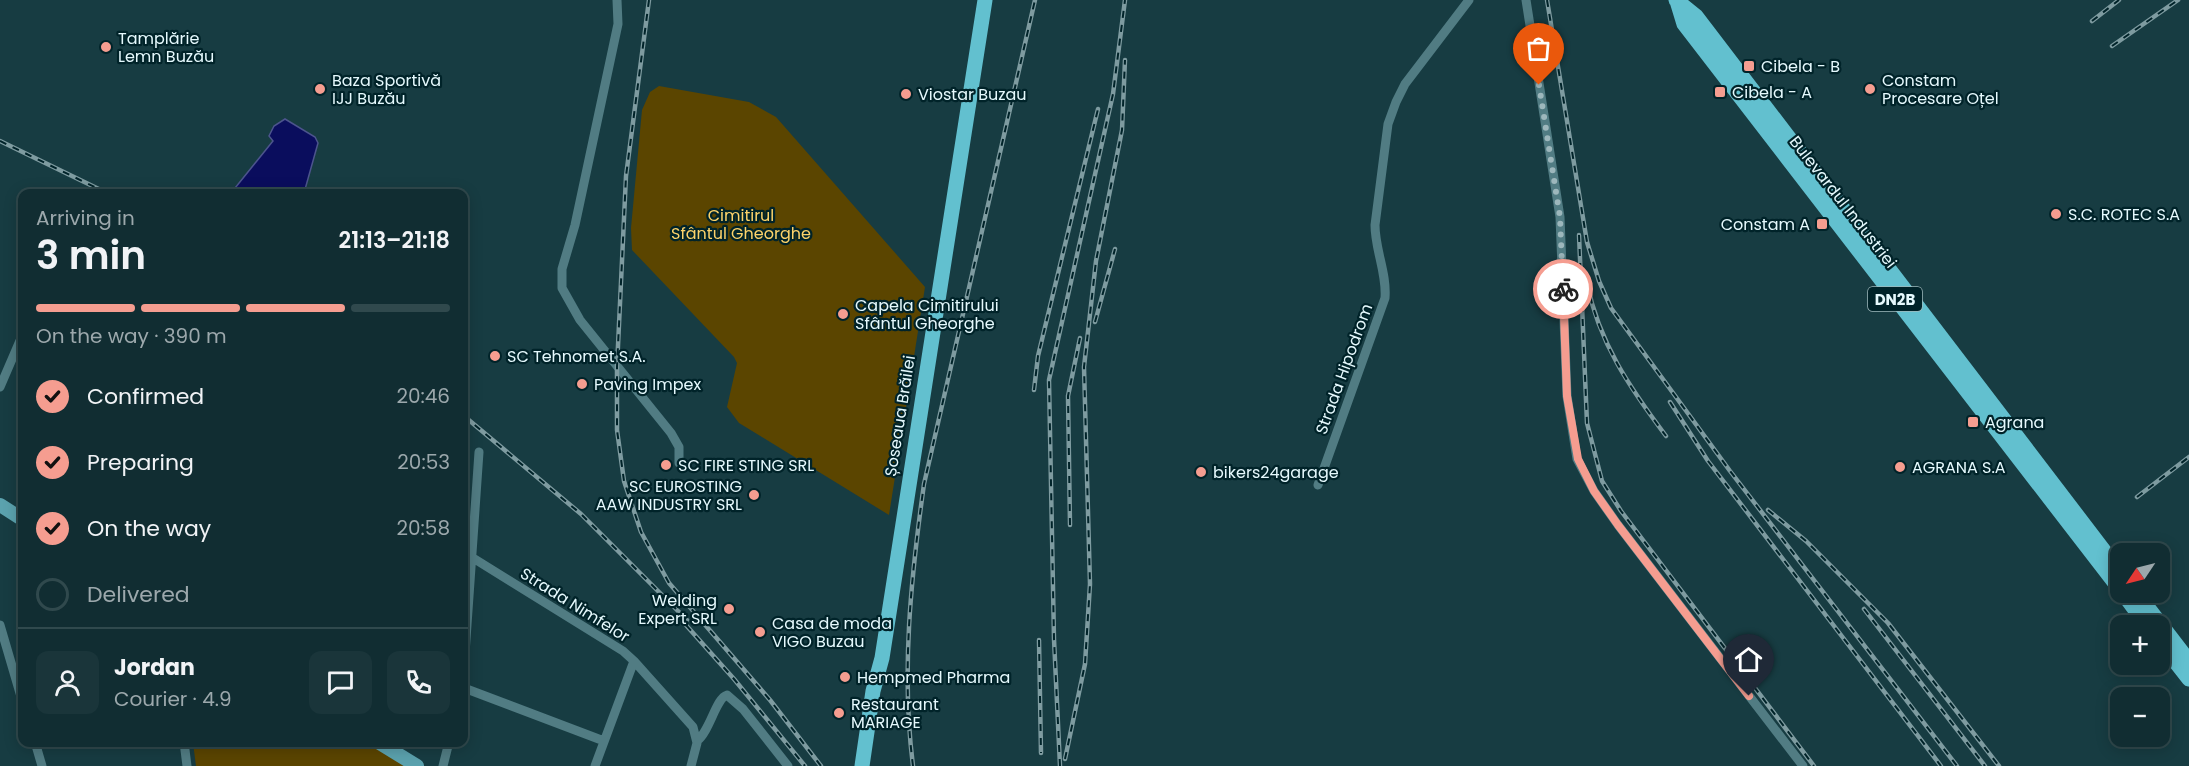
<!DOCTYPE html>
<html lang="en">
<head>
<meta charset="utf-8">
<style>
  body { margin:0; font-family:Poppins,sans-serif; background:#1a353a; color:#f1f3f6; height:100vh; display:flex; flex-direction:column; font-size:22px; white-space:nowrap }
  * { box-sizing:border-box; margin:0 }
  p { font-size:20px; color:#9ca8ac }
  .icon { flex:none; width:33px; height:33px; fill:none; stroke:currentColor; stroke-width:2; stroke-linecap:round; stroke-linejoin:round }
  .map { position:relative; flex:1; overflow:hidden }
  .details { position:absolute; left:18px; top:189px; width:450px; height:558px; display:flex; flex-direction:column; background:#112d32; border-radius:12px; box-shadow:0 3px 15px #0003,0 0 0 2px #30494d }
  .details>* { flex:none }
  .needle { width:39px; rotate:235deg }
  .tools { position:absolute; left:2110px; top:543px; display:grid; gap:12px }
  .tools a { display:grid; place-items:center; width:60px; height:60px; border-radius:12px; background:#112d32; box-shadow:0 3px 15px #0003,0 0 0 2px #30494d; font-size:30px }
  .pin { position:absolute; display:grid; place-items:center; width:51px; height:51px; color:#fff; margin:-62px -26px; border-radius:50% 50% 50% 0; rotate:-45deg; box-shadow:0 0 6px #0007 }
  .pin .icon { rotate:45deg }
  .courier { position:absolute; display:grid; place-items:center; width:60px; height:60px; margin:-30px; border:4px solid #f59d90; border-radius:50%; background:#fff; color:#222; box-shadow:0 2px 8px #0007 }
  .headline em { font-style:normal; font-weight:600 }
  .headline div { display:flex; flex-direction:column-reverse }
  .headline { display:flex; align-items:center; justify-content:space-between; height:102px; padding:0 18px }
  h1 { font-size:39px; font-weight:600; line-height:45px }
  .bar { display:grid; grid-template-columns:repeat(4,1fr); gap:9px 6px; align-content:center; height:72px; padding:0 18px }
  .bar i { height:8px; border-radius:4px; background:#30494d }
  .bar .selected { background:#f59d90 }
  .bar p { grid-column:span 4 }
  .line { display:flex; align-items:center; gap:15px; padding:0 18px; border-top:2px solid #30494d }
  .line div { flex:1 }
  .round { display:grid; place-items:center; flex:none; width:63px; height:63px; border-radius:12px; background:#1a353a }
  ol { padding:0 18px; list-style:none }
  li { display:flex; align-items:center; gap:18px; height:66px }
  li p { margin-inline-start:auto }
  li .icon { padding:6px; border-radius:50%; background:#f59d90; color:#111; stroke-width:4 }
  li:last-child { color:#9ca8ac }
  li i { width:33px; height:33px; border:3px solid #30494d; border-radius:50% }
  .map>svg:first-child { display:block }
  .green { fill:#5b4500 }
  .water { fill:#0a0d5d; stroke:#4c548d; stroke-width:1.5 }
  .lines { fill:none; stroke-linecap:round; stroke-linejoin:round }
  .street { stroke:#517c83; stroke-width:9 }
  .secondary { stroke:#5ba2ae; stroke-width:14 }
  .primary { stroke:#62c0cf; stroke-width:15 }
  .rail-casing { stroke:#7e9ba0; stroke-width:4.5 }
  .rail { stroke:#002329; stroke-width:2; stroke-dasharray:7; stroke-linecap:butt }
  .done { stroke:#9db7bc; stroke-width:6; stroke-dasharray:0 10.8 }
  .route { stroke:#f59d90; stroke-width:8 }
  .poi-dot { fill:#f59d90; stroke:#002329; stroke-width:2 }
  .labels { text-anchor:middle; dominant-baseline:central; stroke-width:4.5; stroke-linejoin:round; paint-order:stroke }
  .shield { fill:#002329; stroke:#a0b9bd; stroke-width:1.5 }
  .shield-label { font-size:15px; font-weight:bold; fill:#e5f9fd }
  .poi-label { font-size:16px; fill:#e5f9fd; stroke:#002329; text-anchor:start }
  .street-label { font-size:16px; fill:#e5f9fd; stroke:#002329 }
  .park-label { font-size:16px; fill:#fcd36a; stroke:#002329 }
</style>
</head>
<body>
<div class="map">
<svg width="2189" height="766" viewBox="0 0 2189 766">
  <rect width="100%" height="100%" fill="#173c42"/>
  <path class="green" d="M659,86L749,102L776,117L925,287L889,515L739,423L727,407L737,363L734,357L632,250L631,228L642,110L650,92Z
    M193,743H374L415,766H196Z"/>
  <path class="water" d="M285,119L315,137L318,143L304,193H231L273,141L269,136L274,126Z"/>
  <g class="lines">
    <path class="street" d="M617,0L618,24L575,225L562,269V288L580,320L671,433L679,447V463
      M1526,0L1560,217L1567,396L1577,459L1594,491L1618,525L1803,766
      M0,387L22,336
      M1318,485L1385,298C1387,273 1375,250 1375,225L1388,124L1396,102L1405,84L1469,0
      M473,558L623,651L634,661L693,727L697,743L691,766
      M0,625L22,700
      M464,668L479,452
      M464,688L604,741
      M697,741C710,731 716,698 727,695L743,709L788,766
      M35,742L42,766
      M184,742L187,766
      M443,766L449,742
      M595,766L634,661"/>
    <path class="secondary" d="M0,505L22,519
      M378,742L417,766"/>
    <path class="primary" d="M1676,0L1696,16L2121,573
      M1677,1L1684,24L2121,591
      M2122,592L2147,626
      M2136,592L2189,661
      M2160,642L2189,679
      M862,766L873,691L882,658L985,0"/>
    <g class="rail-casing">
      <path id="rail" d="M649,0L626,176L617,367V430L624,481L641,532L669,583L770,700L821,766
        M1547,0L1587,242L1599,281L1611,308L1730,471L1957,766
        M2092,21L2119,0
        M2112,46L2178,0
        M0,141L109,194
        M1579,235L1587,423L1602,481L1621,511L1814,766
        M1587,283C1599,343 1630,388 1666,436
        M1095,322L1115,249
        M1034,390L1038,356L1098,109
        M1670,402L1708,461L1941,766
        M464,416L581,514L687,620
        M2137,497L2189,457
        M1768,510L1806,541L1888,623L1999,766
        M1070,525L1068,396L1080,338
        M1864,609L1985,766
        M677,615L734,679L805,766
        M1039,640L1041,753
        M1065,759L1085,664L1090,584L1084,367L1096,261L1122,130L1125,60
        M913,766C901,672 911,577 924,484L1035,0
        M1060,766L1054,639L1049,380L1113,94L1125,0"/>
    </g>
    <use href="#rail" class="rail"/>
  </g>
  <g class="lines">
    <path class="done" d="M1539,85L1560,217L1563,289"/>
    <path class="route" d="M1563,289L1567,396L1578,459L1594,491L1618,525L1749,696"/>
  </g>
  <g class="poi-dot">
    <circle cx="106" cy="47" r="6"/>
    <rect x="1743" y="60" width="12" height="12" rx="3"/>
    <circle cx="320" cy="89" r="6"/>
    <circle cx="1870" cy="89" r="6"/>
    <rect x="1714" y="86" width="12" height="12" rx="3"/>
    <circle cx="906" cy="94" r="6"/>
    <circle cx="2056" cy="214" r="6"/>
    <rect x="1816" y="218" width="12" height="12" rx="3"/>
    <circle cx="843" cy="314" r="6"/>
    <circle cx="495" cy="356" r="6"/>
    <circle cx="582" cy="384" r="6"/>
    <rect x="1967" y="416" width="12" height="12" rx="3"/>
    <circle cx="666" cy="465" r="6"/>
    <circle cx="1900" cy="467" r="6"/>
    <circle cx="1201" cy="472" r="6"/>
    <circle cx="754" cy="495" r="6"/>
    <circle cx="729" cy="609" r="6"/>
    <circle cx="760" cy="632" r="6"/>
    <circle cx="845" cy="677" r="6"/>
    <circle cx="839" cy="713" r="6"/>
  </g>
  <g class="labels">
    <rect class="shield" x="1868" y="287" width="54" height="24" rx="4.5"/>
    <g class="shield-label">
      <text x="1895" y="299">DN2B</text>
    </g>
    <g class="poi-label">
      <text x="118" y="38">Tamplărie<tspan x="118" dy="18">Lemn Buzău</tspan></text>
      <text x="1761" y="66">Cibela - B</text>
      <text x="332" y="80">Baza Sportivă<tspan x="332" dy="18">IJJ Buzău</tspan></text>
      <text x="1882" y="80">Constam<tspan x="1882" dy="18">Procesare Oțel</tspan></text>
      <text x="1732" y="92">Cibela - A</text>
      <text x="918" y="94">Viostar Buzau</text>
      <text x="2068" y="214">S.C. ROTEC S.A</text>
      <text x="1810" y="224" text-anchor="end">Constam A</text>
      <text x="855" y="305">Capela Cimitirului<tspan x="855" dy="18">Sfântul Gheorghe</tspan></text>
      <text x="507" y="356">SC Tehnomet S.A.</text>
      <text x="594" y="384">Paving Impex</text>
      <text x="1985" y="422">Agrana</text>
      <text x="678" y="465">SC FIRE STING SRL</text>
      <text x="1912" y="467">AGRANA S.A</text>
      <text x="1213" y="472">bikers24garage</text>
      <text x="742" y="486" text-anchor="end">SC EUROSTING<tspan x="742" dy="18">AAW INDUSTRY SRL</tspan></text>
      <text x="717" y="600" text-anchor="end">Welding<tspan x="717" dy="18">Expert SRL</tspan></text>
      <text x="772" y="623">Casa de moda<tspan x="772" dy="18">VIGO Buzau</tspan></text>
      <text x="857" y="677">Hempmed Pharma</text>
      <text x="851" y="704">Restaurant<tspan x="851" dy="18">MARIAGE</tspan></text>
    </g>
    <g class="street-label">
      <text transform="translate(1843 202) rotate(52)">Bulevardul Industriei</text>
      <text transform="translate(1344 369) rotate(-70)">Strada Hipodrom</text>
      <text transform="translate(900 416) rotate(-81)">Șoseaua Brăilei</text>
      <text transform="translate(575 605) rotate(32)">Strada Nimfelor</text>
    </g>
    <g class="park-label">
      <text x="741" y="215">Cimitirul<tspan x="741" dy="18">Sfântul Gheorghe</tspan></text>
    </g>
  </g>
</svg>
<div class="tools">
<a><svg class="needle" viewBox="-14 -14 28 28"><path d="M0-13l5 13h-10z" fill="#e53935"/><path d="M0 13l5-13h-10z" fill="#9ca8ac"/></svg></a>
<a>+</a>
<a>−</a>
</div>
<div class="pin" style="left:1539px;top:85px;background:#ea580c"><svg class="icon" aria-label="bag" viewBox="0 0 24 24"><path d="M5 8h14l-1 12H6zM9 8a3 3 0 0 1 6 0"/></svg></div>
<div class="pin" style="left:1749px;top:696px;background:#1f2937"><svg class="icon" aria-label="home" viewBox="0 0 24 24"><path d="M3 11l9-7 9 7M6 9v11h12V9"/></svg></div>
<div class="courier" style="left:1563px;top:289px"><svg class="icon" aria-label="bike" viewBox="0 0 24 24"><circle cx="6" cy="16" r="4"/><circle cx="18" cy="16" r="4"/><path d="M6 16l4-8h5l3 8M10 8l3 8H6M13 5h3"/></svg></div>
<section class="details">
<div class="headline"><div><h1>3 min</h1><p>Arriving in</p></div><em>21:13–21:18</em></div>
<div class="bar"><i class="selected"></i><i class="selected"></i><i class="selected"></i><i></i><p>On the way · 390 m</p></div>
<ol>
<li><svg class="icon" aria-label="check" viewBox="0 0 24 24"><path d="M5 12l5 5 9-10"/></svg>Confirmed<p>20:46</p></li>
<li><svg class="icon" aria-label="check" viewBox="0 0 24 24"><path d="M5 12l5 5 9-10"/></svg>Preparing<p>20:53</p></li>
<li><svg class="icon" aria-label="check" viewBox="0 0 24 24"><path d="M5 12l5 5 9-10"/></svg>On the way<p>20:58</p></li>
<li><i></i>Delivered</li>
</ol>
<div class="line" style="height:108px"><a class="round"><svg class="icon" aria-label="person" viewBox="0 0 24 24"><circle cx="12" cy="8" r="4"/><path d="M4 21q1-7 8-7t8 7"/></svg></a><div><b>Jordan</b><p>Courier · 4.9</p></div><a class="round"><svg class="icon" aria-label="chat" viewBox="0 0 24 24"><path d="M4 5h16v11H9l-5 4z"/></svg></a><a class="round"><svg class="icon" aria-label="phone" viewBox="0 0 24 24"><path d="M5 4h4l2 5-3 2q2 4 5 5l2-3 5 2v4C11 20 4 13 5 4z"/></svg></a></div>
</section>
</div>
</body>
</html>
